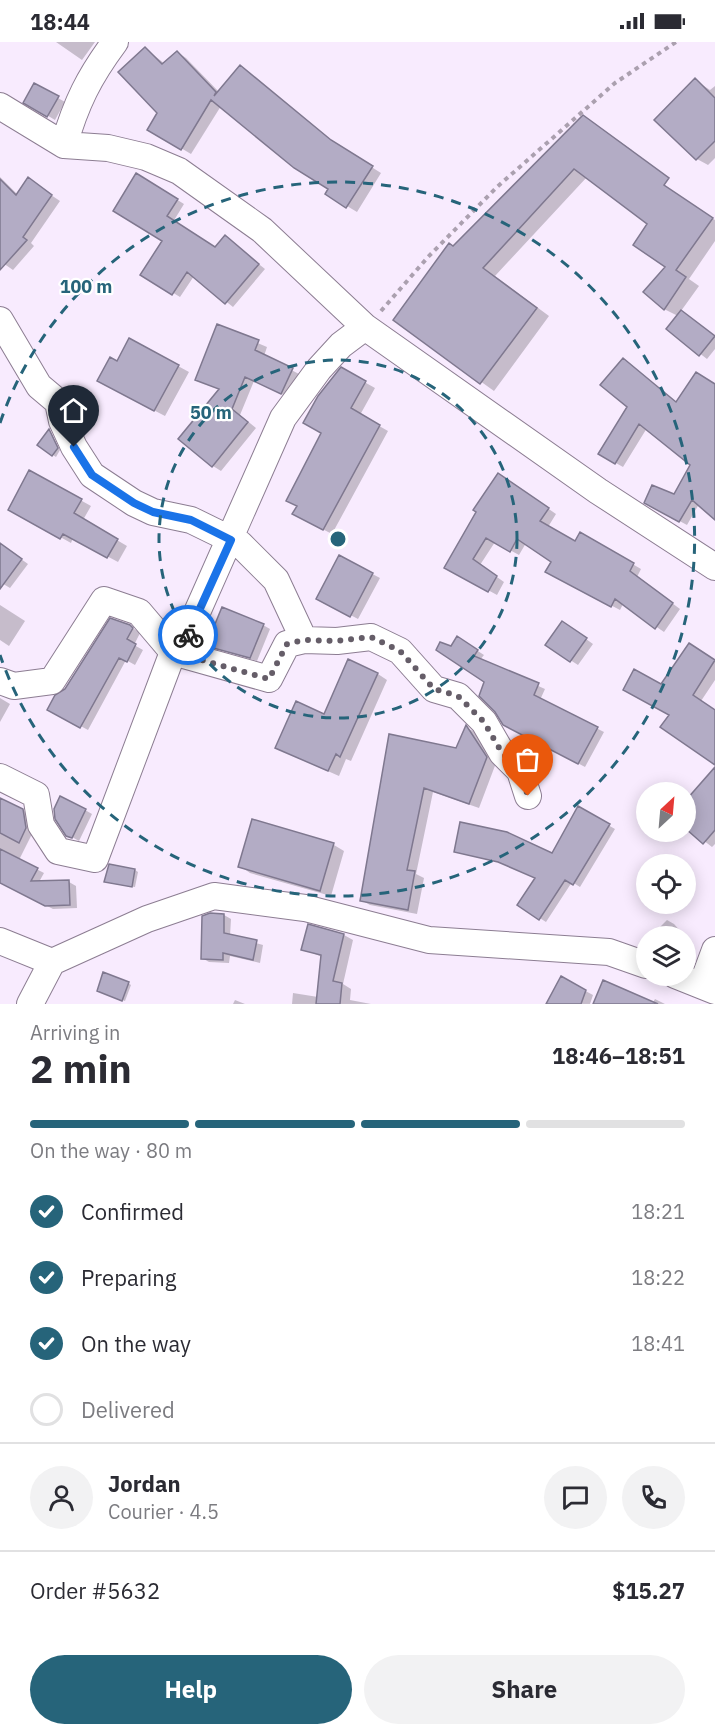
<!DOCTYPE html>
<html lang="en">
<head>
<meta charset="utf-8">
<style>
  body { margin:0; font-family:"IBM Plex Sans",sans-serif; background:#f2f2f3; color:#2b2b33; height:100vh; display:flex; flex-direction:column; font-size:22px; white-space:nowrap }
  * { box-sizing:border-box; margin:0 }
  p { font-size:20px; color:#7c7c81 }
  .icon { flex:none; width:33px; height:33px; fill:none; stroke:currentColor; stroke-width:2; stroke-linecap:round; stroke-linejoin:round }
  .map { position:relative; height:962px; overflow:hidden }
  .panel { display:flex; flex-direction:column; background:#fff; flex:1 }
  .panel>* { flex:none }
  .needle { width:39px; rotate:26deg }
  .controls { position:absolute; left:636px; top:740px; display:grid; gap:12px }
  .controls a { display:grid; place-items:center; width:60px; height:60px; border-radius:50%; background:#fff; box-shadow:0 3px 15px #0003; font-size:30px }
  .pin { position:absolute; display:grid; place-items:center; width:51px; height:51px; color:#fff; margin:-62px -26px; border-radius:50% 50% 50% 0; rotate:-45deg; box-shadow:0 0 6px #0007 }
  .pin .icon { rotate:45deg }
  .courier { position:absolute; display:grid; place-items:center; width:60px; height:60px; margin:-30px; border:4px solid #1a73e8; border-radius:50%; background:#fff; color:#222; box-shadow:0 2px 8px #0007 }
  .head em { font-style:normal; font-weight:700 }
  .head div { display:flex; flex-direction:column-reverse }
  .head { display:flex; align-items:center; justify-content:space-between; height:102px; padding:0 30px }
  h1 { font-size:39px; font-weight:700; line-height:45px }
  .bar { display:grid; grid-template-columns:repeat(4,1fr); gap:9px 6px; align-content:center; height:72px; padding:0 30px }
  .bar i { height:8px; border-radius:4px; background:#e1e1e2 }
  .bar .active { background:#26647a }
  .bar p { grid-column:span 4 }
  .line { display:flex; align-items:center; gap:15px; padding:0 30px; border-top:2px solid #e1e1e2 }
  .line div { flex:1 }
  .round { display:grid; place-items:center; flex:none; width:63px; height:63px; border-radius:32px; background:#f2f2f3 }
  ol { padding:0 30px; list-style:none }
  li { display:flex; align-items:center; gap:18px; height:66px }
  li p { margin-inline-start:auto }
  li .icon { padding:6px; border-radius:50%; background:#26647a; color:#fff; stroke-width:4 }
  li:last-child { color:#7c7c81 }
  li i { width:33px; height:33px; border:3px solid #e1e1e2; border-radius:50% }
  .action { display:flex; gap:12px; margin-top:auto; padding:12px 30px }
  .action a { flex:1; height:69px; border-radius:36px; background:#26647a; color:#fff; font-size:24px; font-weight:700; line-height:69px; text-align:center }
  .action a+a { background:#f2f2f3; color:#2b2b33 }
  .status { display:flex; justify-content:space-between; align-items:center; height:42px; padding:0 30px; background:#fff; direction:ltr }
  .status svg { height:16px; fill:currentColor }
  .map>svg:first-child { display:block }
  .shadow { fill:#0003 }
  .building { fill:#b3acc5; stroke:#7f788f; stroke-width:1.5 }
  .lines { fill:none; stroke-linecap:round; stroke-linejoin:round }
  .minor-casing { stroke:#8c7d92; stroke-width:28 }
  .path { stroke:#aba0af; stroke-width:4; stroke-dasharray:4.5 4.5; stroke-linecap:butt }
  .minor { stroke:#fff; stroke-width:26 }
  .done { stroke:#655d68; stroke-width:6; stroke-dasharray:0 10.8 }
  .route { stroke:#1a73e8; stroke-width:8 }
  .ring { fill:none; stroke:#26647a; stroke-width:3; stroke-dasharray:10 8 }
  .centre { fill:#26647a; stroke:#fff; stroke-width:3 }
  .ring-label { font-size:18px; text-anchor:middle; font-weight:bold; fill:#26647a; stroke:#fff; stroke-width:4.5; stroke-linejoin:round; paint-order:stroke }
</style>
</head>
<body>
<div class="status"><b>18:44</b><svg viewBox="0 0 49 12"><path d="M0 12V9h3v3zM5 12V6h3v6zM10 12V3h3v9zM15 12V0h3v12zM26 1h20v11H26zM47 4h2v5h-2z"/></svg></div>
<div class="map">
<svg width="715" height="962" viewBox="0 0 715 962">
  <rect width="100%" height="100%" fill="#f8ebfe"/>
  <path class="shadow" d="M56,0H95L82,18Z
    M146,7L165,22L177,10L186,16L219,50L240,25L341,106L381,131L357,170L327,152L330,146L221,64L191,112L149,87L159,71Z
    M695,38L710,48L715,44V116L708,123L697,117L657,78Z
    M35,43L65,60L55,78L25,60Z
    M584,74L632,108L626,118L715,178V199L689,237L699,244L681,269L715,295V307L707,317L668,287L678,274L664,267L668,225L649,182L587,135L495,234L549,274L494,349L395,278L453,206Z
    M137,133L184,162L173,180L216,206L225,195L265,227L233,265L194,234L180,255L142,232L164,198Z
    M0,135L18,153L36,143L60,159L31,201L34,204L13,228L0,219Z
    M218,284L267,305L264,314L301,333L290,356L254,339L240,373L256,386L221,429L213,424L220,348L197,337Z
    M623,317L677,361L715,344V476L699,462L687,483L646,461L675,454L692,423L647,386L623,425L600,412L629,365Z
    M118,321L178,324L189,330L165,374L109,345Z
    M341,327L375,346L360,373L388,389L332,492L303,477L298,464Z
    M50,389L60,408L56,415L53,413Z
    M30,430L91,464L83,478L127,504L118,520L73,496L71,501L10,467Z
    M507,438L556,472L548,485L576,501L581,492L641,527L637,535L680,567L664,590L623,562L620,568L555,534L553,519L526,501L519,513L495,500L480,523L504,540L497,553L446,525Z
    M0,502L28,522L10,546L0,540Z
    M340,515L380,536L358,577L318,556Z
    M0,563L25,579L9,604L0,598Z
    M263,583L270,587L257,619L208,603Z
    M130,584L140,591L134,603L143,608L135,623L126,618L88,688L49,667Z
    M569,585L593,602L578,623L547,603Z
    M464,600L484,613L480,618L545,647L540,658L604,690L585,725L512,686L486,640L451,606Z
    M698,608L715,619V638L701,659L715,668V721L671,672L662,644Z
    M378,632L387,638L351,719L346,717L339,734L287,711L324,674Z
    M0,656L10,662L0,680Z
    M467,686L475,690L496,721L479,766L433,750L416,832L424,836L417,872L370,863L361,858L391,694L457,707Z
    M715,727V802L712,805L686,785V760Z
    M0,765L22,768L30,772L33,790L19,818L44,831L39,840H69L76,844L77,866L53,867L0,840Z
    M578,766L615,787L580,845L572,840L546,880L519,863L536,836L506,822L456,810L553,813Z
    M85,768L92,772L79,799L72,795Z
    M334,803L344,809L331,854L250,831L240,824Z
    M135,828L138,830L135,845L109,841Z
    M224,873L231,877L230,894L263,903L260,921L230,914L229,921L209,920L202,916Z
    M667,878L674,882L685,894H651Z
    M309,884L344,893L353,898L343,942L351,947L350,958L371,962H292L293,951L318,955L322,915L303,907Z
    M686,894L691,900L686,906Z
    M561,936L593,953L590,962H548Z
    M128,941L131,943L125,959L101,950Z
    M655,957L665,962H652Z
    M235,958L245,962H233Z"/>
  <path class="building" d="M145,5L162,22L177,9L216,50L214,54L240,23L331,98L373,124L346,166L325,152L328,147L294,126L211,58L181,108L147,88L157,71L118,30Z
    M695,36L715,56V99L696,118L654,78Z
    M34,41L59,54L47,75L23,61Z
    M583,73L669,136L664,143L713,176L676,228L686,235L664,268L643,250L665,225L633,203L647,182L574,127L483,226L537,266L480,342L393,278L449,201L453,204Z
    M136,131L178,157L167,174L215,205L225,193L259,222L225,262L187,230L172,253L140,233L162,199L113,169Z
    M28,135L52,153L23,195L27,198L0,228V137L16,153Z
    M681,268L715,294L699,314L666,287Z
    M217,282L259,298L255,308L293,326L281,352L245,335L232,367L248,380L212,425L178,397L219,347L195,338Z
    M129,296L179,323L154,369L97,339L110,315L117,319Z
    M623,316L676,360L696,330L715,342V478L692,458L679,480L644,461L652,443L674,452L690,423L639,382L615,422L598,412L627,365L600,343Z
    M341,325L366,339L351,366L380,383L323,488L292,472L297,464L286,459L321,391L303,381L318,354Z
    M49,387L58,406L52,414L37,403Z
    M29,428L82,457L74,471L118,497L107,516L63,492L60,497L8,468Z
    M498,431L549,466L540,479L575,499L580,490L634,521L630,529L673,561L655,587L615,557L611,565L545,530L551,520L517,497L510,510L486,496L473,517L497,534L488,550L444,526L476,470L473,468Z
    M0,501L22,517L0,547Z
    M339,513L373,531L350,575L316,557Z
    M222,565L264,582L250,616L206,604Z
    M110,576L130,583L133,586L127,597L136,602L127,620L119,616L80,686L47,668L55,653L65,647Z
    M562,579L587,596L570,620L545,603Z
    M457,594L478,608L474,614L539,641L534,653L598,685L578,722L503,683L495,670L479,654L484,640L436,608L440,600L451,604Z
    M689,601L715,618L693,653L715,668V723L660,685L669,673L623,648L634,627L661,642Z
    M348,617L378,631L340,715L336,712L328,729L275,706L296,659L324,672Z
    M466,683L487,715L469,762L424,746L407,828L415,829L408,868L360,859L389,692L456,706Z
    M715,725V788L703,802L686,787V758Z
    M60,754L86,767L72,796L66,794L55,777L54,767Z
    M0,756L23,767L26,786L19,801L0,791Z
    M578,764L610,782L573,843L565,838L539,878L517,863L535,836L498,820L454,810L460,780L507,790L552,811Z
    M252,777L334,801L320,849L238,825Z
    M0,807L38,826L31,839L69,838L70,863L45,864L0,841Z
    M109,822L135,827L132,845L104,840Z
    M210,871L224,872V891L257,898L253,918L223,911V918L201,917L202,874Z
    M308,882L344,892L333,939L342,941L340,962H316L321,913L301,908Z
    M103,930L129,940L122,959L97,949Z
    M561,934L586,948L581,962H546Z
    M603,938L658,962H593Z"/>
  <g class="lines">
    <g class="minor-casing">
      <path id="minor" d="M0,64L64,103L108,106L146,115L179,129L262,188L365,285L598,449L715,525
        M64,103C76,61 89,35 115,0
        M0,278L39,344L58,360L62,379L74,405L92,433L134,461L153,470L191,478L240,502L276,538L304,598
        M0,639L14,644L52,639L104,558L139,570L173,610L269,637L287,602L304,598L337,599L371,595L400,609L434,647L458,654L484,680L502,711L520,729L528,754
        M0,735L36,753L41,783L58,809L95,817L173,610L183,602L283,376L319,327L341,303L365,285
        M0,899L52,920L147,877L214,854L305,866L429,898L609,910L646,923
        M675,933L715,949
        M702,943L715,908
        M30,962L52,920"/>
    </g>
    <path class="path" d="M381,269L428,215L497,145L615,41L676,0"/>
    <use href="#minor" class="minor"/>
  </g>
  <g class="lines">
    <path class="done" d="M188,593L183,602L173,610L269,637L287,602L304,598L337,599L371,595L400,609L434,647L458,654L484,680L502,711L520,729L528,754"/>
    <path class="route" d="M74,405L92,433L134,461L153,470L191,478L231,498L188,593"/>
  </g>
  <g class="ring">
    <circle cx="338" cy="497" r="179"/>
    <path d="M0 381A357 357 0 1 1 0 613"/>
  </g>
  <circle cx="338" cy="497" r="9" class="centre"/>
  <g class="ring-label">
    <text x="86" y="251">100 m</text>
    <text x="211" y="377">50 m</text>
  </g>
</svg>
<div class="controls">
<a><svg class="needle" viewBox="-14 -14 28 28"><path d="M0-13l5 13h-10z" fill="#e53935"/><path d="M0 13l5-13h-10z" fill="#7c7c81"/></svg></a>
<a><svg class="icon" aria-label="locate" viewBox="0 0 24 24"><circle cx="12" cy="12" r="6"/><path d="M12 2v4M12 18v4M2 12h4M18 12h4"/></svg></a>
<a><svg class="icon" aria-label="layers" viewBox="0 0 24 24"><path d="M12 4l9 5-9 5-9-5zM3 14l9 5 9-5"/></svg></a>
</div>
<div class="pin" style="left:528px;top:754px;background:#ea580c"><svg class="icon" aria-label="bag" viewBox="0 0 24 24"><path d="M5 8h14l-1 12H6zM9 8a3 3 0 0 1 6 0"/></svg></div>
<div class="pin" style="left:74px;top:405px;background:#1f2937"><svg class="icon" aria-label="home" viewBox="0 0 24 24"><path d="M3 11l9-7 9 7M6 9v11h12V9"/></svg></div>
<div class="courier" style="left:188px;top:593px"><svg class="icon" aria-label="bike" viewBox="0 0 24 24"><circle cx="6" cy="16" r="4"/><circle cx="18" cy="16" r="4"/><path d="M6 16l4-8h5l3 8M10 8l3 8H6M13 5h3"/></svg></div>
</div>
<section class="panel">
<div class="head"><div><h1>2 min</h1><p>Arriving in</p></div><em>18:46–18:51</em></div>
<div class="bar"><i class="active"></i><i class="active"></i><i class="active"></i><i></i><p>On the way · 80 m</p></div>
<ol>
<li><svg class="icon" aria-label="check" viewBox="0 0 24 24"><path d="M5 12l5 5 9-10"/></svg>Confirmed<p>18:21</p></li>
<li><svg class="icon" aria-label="check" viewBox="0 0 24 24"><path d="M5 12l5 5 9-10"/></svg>Preparing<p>18:22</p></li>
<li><svg class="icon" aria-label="check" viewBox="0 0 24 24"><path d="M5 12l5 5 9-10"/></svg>On the way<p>18:41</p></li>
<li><i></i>Delivered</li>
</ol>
<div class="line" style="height:108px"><a class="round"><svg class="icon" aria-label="person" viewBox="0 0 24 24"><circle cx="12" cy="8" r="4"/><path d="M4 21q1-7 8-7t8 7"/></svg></a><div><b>Jordan</b><p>Courier · 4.5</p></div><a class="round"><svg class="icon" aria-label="chat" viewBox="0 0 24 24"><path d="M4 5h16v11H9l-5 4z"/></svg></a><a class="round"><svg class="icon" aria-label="phone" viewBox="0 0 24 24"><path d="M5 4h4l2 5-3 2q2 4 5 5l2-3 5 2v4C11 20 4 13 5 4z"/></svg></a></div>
<div class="line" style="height:78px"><div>Order #5632</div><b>$15.27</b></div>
<div class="action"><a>Help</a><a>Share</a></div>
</section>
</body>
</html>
